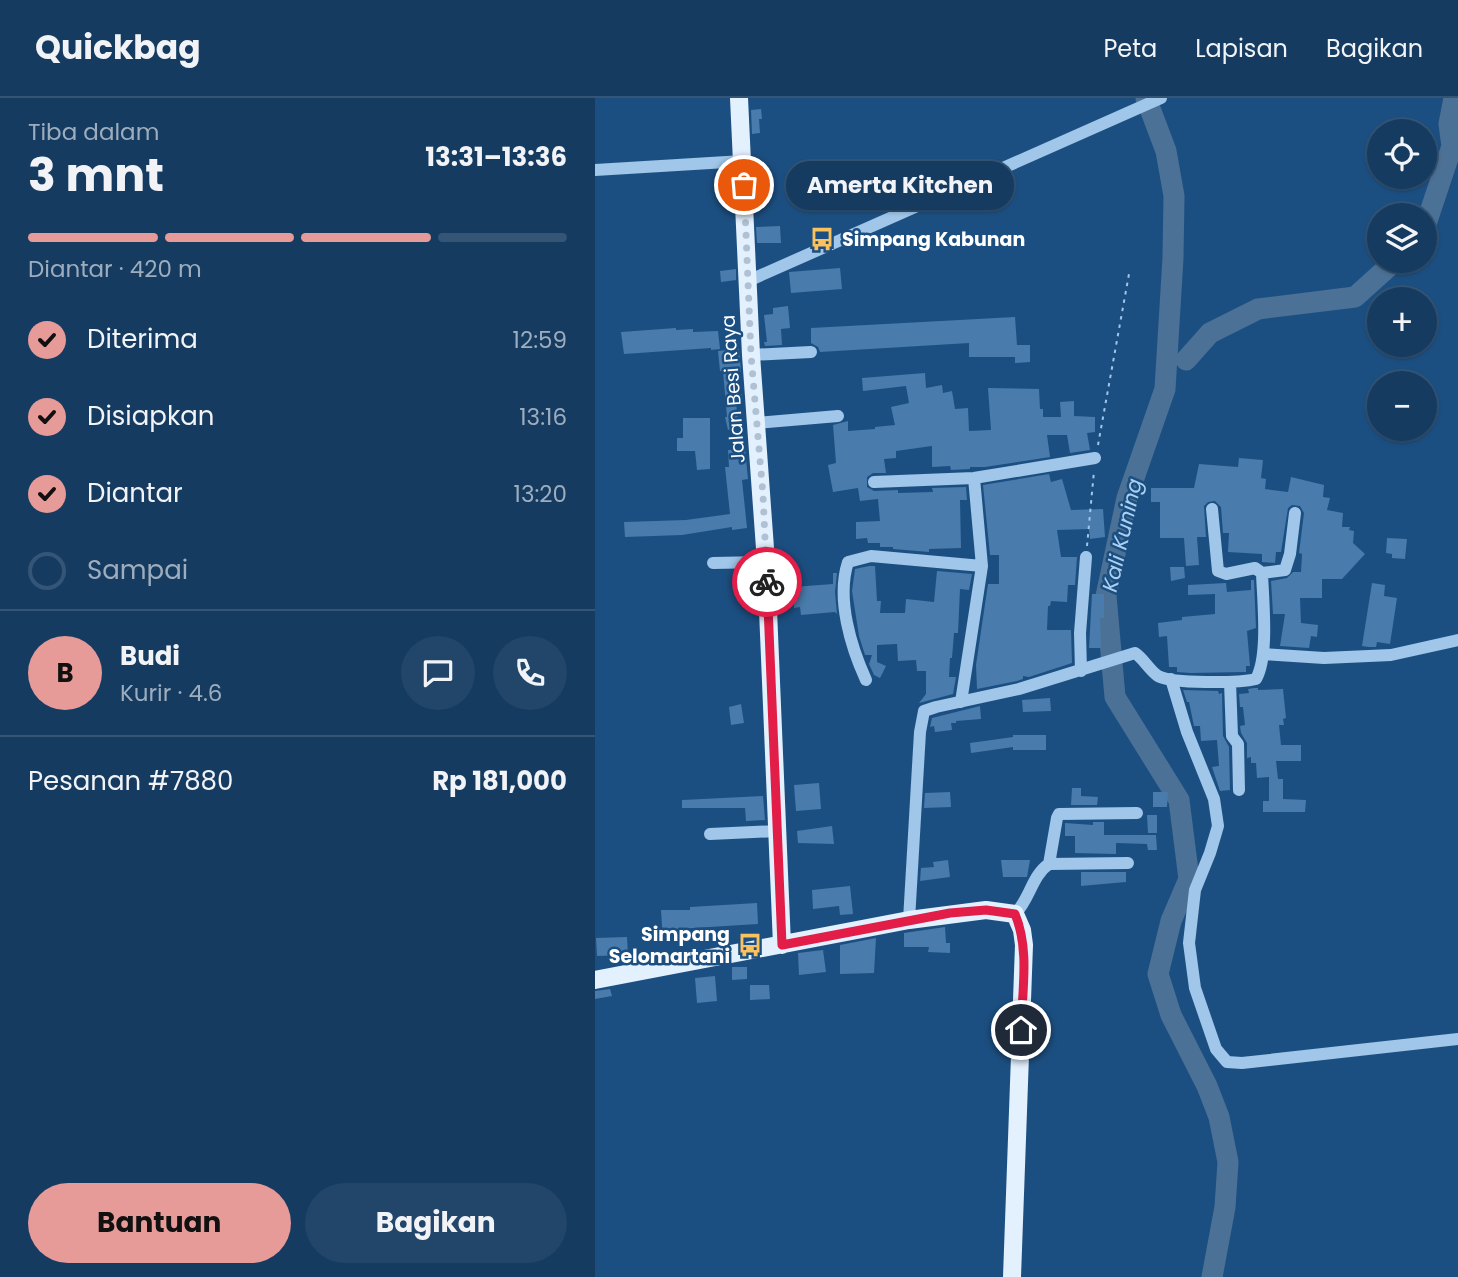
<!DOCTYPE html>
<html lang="id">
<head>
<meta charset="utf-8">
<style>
  body { margin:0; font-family:Poppins,sans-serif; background:#22466a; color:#f1f3f6; height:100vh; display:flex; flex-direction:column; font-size:26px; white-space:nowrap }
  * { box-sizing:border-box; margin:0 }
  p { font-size:23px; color:#9dadbd }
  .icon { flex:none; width:38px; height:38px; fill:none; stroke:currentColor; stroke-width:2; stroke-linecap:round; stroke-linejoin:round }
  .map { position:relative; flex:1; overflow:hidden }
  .panel { display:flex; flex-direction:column; background:#153b61; width:595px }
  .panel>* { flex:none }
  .fabs { position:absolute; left:772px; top:21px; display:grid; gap:14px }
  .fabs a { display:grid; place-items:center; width:70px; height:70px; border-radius:50%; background:#153b61; box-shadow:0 2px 5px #0004,0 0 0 2px #345576; font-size:35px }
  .pin { position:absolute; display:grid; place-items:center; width:60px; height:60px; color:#fff; margin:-30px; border:4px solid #fff; border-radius:50%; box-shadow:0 2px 7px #0007 }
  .courier { position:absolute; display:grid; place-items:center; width:70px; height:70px; margin:-35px; border:5px solid #e11d48; border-radius:50%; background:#fff; color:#222; box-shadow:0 2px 9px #0007 }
  .bubble { position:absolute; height:49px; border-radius:24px; background:#153b61; box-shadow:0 2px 5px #0004,0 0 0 2px #345576; font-size:23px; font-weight:700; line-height:49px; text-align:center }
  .head em { font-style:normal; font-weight:700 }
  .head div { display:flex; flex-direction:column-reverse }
  .head { display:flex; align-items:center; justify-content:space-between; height:119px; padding:0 28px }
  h1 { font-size:46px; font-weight:700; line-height:52px }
  .bar { display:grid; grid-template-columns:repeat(4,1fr); gap:10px 7px; align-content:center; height:84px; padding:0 28px }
  .bar i { height:9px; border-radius:5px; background:#345576 }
  .bar .on { background:#e69b98 }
  .bar p { grid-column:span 4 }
  .line { display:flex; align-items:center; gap:18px; padding:0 28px; border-top:2px solid #345576 }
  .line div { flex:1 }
  .round { display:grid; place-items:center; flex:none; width:74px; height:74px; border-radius:37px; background:#22466a }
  ol { padding:0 28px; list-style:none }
  li { display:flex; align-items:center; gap:21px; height:77px }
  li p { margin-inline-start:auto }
  li .icon { padding:7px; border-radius:50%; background:#e69b98; color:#111; stroke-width:4 }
  li:last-child { color:#9dadbd }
  li i { width:38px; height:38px; border:4px solid #345576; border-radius:50% }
  .button { display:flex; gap:14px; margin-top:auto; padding:14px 28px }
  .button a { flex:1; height:80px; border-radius:42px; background:#e69b98; color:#111; font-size:28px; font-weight:700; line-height:80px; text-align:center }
  .button a+a { background:#22466a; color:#f1f3f6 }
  header { display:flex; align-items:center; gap:42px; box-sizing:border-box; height:98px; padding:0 35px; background:#153b61; border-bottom:2px solid #345576 }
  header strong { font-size:33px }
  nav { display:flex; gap:38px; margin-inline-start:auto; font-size:24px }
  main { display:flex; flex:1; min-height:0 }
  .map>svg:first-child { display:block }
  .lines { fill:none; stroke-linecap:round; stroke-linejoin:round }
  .river { stroke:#4c7196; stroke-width:21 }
  .building { fill:#497bac }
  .path { stroke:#a0c6e9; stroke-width:2; stroke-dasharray:3.5 5; stroke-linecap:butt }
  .minor { stroke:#a0c6e9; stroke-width:12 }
  .major { stroke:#e3f0fe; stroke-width:18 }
  .done { stroke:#b0c1d3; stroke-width:7; stroke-dasharray:0 12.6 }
  .route { stroke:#e11d48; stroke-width:9 }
  .labels { text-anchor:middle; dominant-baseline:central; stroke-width:5; stroke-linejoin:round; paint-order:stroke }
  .poi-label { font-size:19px; font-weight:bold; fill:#fff; stroke:#1c4f81; text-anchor:start }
  .street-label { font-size:19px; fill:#fff; stroke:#1c4f81 }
  .water-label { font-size:21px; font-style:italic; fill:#abd0f1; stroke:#1c4f81 }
</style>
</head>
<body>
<header>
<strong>Quickbag</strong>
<nav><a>Peta</a><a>Lapisan</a><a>Bagikan</a></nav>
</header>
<main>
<section class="panel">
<div class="head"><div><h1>3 mnt</h1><p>Tiba dalam</p></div><em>13:31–13:36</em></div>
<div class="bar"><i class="on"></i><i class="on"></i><i class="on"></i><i></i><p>Diantar · 420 m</p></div>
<ol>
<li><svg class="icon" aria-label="check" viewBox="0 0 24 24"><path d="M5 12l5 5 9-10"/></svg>Diterima<p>12:59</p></li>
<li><svg class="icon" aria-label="check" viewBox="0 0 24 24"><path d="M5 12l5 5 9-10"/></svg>Disiapkan<p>13:16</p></li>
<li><svg class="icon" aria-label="check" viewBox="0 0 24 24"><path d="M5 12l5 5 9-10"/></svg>Diantar<p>13:20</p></li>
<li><i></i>Sampai</li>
</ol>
<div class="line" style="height:126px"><b class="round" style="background:#e69b98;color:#111">B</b><div><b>Budi</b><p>Kurir · 4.6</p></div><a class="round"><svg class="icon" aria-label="chat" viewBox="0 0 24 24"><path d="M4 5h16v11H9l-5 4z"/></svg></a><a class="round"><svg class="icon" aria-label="phone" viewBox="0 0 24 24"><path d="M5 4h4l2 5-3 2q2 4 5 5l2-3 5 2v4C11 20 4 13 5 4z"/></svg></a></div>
<div class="line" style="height:91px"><div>Pesanan #7880</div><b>Rp 181,000</b></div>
<div class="button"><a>Bantuan</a><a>Bagikan</a></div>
</section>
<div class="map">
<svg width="863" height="1179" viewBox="0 0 863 1179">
  <rect width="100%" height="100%" fill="#1c4f81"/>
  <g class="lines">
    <path class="river" d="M551,0L571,53L579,98L578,160L570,291L532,400L511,498L520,599L584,702L594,781L576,823L563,876L576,917L612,988L624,1019L633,1064L630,1109L617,1179
      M830,129L857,48L854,26L859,0
      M591,262L615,235L663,211L760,199L800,163"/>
  </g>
  <path class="building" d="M166,11L167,21H164L165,35L157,36L156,12Z
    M185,128L186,145H162L161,129Z
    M245,170L247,191L196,195L194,174Z
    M141,171V182L126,184L125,173Z
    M193,208L195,230L186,231L187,247L170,248L169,244H172L169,217L178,216V210Z
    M420,219L422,247H435V264L420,265V259H374V245L225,254L223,249L216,245V230Z
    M81,230V232L98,231V234L123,233L125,251L116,252V250L29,256L26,234Z
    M144,251L146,274H143L145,296H147L148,305L141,306L144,329L133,332L130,319H132L128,273H125L123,253Z
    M330,275L331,290L347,287L348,295L357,293L360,311L373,310L374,333L396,332L393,290L444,291L445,311H448V319H466L465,304L479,303V318L500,319V334L492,335L495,352L475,355L472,337H452L455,359L390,369H375V371L356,372L355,368L337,369V348L301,353V360L289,361L291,375H278L272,379V389L279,393L303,392V395L338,394L337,390L371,389L372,402H365L366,450L334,451V454L298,451V449H285V445H273L272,440L261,441V424L285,423L283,401L265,403L263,390L238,394L233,367L241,365L238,327L253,323V333L280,331V329L300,327L296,309L314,305L311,288L268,293L267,280Z
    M88,320H115V371L102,372L100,353H82V340H88Z
    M150,351L153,381L147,382L152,430L137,432V429L87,437L30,439L29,424L91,422L135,416L130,369H134L133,352Z
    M644,360L668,362L666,380L671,381L670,391L693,394L696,379L729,387L728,399L735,400L732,412L748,415L747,429H755L754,432L759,433L758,445L770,456L747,481H727V500H705L706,525L723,527L722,539L716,538L714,550L685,548L690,516H678L676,483L692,480L698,474H706L707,456L704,455L709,415L705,408L697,407L693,410L686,454H681L680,465L667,464V456L633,454L634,435H628L626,409L620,403L613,404L609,408L611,439H602L604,467L591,468L589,440H565V404H556V390H599L604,366L643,369Z
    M454,376L456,384L467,381L476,412L508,411L510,439L495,441L494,431L462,432L466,459H482L480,487H473L472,504L456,503L455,508H453L452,532H476L477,565L434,579L428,578V581L422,583L382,591L381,567L393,486H404V457H395L388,387Z
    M792,440L812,441L810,461L797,460V456L791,455Z
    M198,465L199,484L186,485L184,466Z
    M274,468H280L282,503H286L285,515H310L311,501L339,504L342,473L377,476L374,492L365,491L363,535H359L357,560H355L354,579H361L358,596L324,605L331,596V573H322L321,562L303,563L302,546L282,547V564L291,568L285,580L279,577L274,566L277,557H270L264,538L257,493L260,471Z
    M575,469H589L590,480L576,483Z
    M238,475H242L240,494L242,516L240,514L206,517L205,509L199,510L198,489L238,486Z
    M656,482H659L661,530L652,533L655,568H651V574L596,575L582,574V569H574L572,538L564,539L563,525L587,522V519L620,516V496L593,497V487L631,485L632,494L656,492Z
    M777,485L790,487L789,498L802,500L795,546L782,544L781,549H774L767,548Z
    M497,496H509V520H505L506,550H494Z
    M659,590H663V592L688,591L691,620L688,621L689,627H684L686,647H706V663H681L683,681H688V701L711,702L710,714H668V703H674V679L662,680L661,665H656V659L652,660V645L646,635L645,628L650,627L648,609H645L644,596L654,595L653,591Z
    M588,592L623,593L624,596L627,595L628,638L634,649L635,692L625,693L617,669L624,668L622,642L606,643L605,628H599L594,604H592Z
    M455,600L456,613L428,614L427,602Z
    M146,606L149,625L136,627L134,609Z
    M385,608L386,621L361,623V625H356L357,632L340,634L339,628L335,629L337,620Z
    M418,637H451V652H418V649L376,655L375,645L418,639Z
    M224,685L226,711L201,713L199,687Z
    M477,690H486V698L503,699L502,707H476Z
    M355,694L356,709L329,710L330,695Z
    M558,694H573L572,709H558Z
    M168,698L170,722L151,723L150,710H87V702Z
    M552,717H562V735H553Z
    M498,724H509V737H561L562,752H553L552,746L521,745V756L480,755V738H470V725L498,727Z
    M237,728L239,746L203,745L202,733Z
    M353,762L355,779L325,783L326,770L339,769L338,764Z
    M406,762H435L432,779H408Z
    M486,774H531V784L486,788Z
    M255,788L258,816L245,817L244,808L218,811L217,792Z
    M162,805L163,826L83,831L85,843L68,844L66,812H95V809Z
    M350,829L351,845H355V855L333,854L334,849H309V835Z
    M32,839L33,857L2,858L1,840Z
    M281,840L279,875L245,876V847Z
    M228,852L231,874L204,877L203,855Z
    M137,869H152V881L137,882Z
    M120,878L122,903L102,905L100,880Z
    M155,887H174L175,901L155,902Z
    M15,891L17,898L0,901V893Z"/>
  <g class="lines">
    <path class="path" d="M503,347L534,176
      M492,448L499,373"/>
    <path class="minor" d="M0,72L148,63
      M153,183L566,0
      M156,257L216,254
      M161,325L243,318
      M279,384L379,380L500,360
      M617,411L623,473L631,476L660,470L667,475L690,472L695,456L700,415
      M118,465L171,464
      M668,556L729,560L796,557L863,542
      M486,573L485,535L491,459
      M576,581L592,634L619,701L623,728L615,755L600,792L594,845L600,890L621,951L632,964L647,965L863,941
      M271,582C256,549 241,501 253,464L276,458L387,468
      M635,584L637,638L643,646L644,692
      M366,604L387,468L379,380
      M115,736L183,733
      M454,766L462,720L464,716L542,715
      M420,816C435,801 437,777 454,766L533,765
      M314,822L325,634L329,613L341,609L424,591L540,555C549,561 554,572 563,578C577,586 644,585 661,581C674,558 668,503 667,475"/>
    <path class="major" d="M144,0L156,257L171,464L187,847
      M0,882L314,822L391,812L420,816L427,832L429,847L417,1179"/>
  </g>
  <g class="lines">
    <path class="done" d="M149,87L156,257L168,397L172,484"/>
    <path class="route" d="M172,484L187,847L355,815L391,812L420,816C435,852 427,893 426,932"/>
  </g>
  <defs>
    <g id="bus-bare" transform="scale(1.89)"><path d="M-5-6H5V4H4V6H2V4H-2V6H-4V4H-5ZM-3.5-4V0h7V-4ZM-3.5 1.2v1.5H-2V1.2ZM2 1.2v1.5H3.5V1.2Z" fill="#fac25e" stroke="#1c4f81" stroke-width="2.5" paint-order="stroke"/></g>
  </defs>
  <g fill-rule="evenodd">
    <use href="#bus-bare" x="227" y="141"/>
    <use href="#bus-bare" x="155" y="847"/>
  </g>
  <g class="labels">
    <g class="poi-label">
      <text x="247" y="141">Simpang Kabunan</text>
      <text x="135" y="836" text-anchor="end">Simpang<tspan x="135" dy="22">Selomartani</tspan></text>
    </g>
    <g class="street-label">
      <text transform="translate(138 291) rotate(-94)">Jalan Besi Raya</text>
    </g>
    <g class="water-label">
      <text transform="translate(527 437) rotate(-77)">Kali Kuning</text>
    </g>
  </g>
</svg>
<div class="fabs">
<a><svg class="icon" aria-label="locate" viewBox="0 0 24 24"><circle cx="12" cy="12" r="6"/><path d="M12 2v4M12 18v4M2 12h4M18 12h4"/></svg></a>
<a><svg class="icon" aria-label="layers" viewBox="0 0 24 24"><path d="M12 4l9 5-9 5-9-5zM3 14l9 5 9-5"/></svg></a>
<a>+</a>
<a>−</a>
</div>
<div class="pin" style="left:149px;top:87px;background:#ea580c"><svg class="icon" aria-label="bag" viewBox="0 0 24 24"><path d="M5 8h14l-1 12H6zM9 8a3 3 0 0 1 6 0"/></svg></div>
<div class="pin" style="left:426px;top:932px;background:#1f2937"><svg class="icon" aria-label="home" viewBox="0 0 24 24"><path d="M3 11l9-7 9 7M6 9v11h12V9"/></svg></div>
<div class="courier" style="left:172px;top:484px"><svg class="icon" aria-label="bike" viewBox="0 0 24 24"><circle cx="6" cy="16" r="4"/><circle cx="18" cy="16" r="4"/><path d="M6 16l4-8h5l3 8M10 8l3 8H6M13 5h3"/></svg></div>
<div class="bubble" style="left:191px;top:63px;width:228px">Amerta Kitchen</div>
</div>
</main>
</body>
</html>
